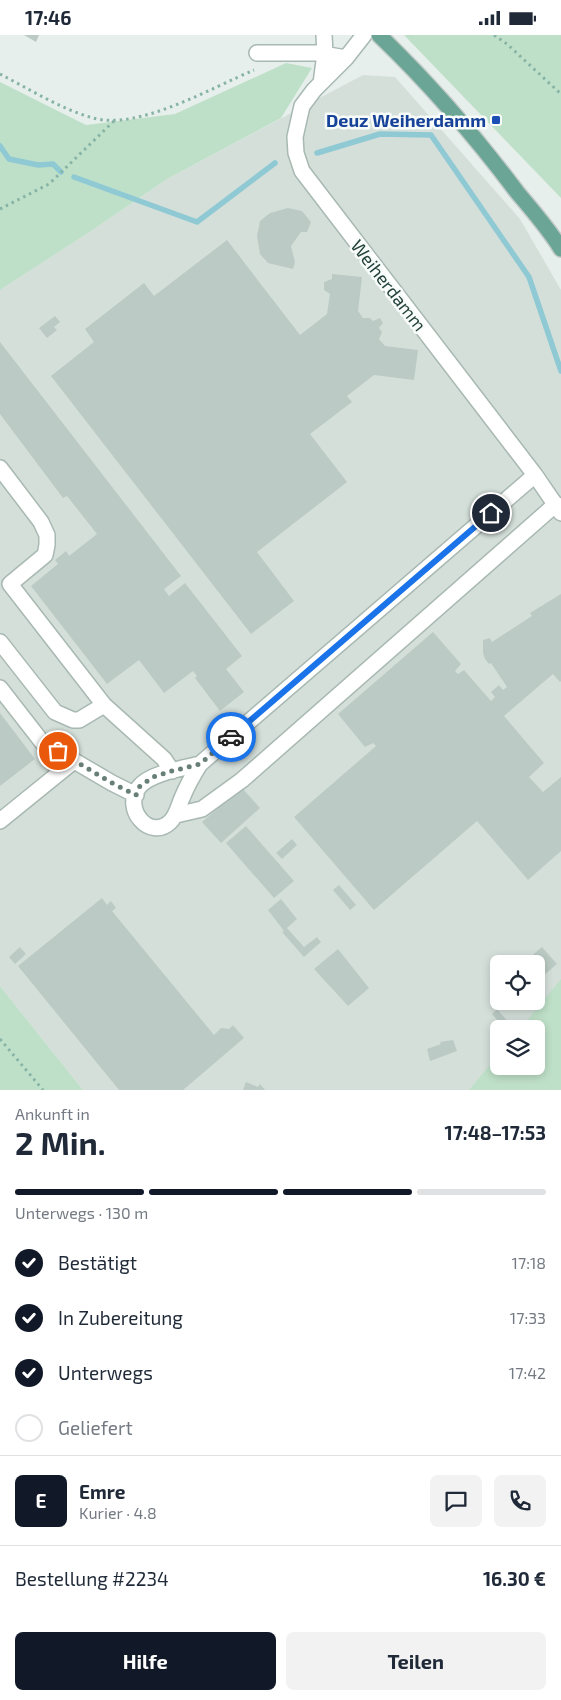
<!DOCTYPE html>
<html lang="de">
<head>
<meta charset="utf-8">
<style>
  body { margin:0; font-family:"Exo 2",sans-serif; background:#f2f2f3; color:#1f2937; height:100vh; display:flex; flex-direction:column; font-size:19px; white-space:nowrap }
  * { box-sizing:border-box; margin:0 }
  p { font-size:16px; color:#747a83 }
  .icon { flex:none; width:28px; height:28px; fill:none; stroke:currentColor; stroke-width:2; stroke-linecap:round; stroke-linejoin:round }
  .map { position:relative; height:1055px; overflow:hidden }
  .sheet { display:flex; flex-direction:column; background:#fff; flex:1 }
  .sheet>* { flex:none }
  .tools { position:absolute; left:490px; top:920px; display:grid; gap:10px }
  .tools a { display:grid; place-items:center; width:55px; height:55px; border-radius:8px; background:#fff; box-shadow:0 2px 8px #0003; font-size:25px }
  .pin { position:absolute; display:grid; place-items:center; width:42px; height:42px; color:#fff; margin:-21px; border:2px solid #fff; border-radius:50%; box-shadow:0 1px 5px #0007 }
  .courier { position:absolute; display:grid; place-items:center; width:50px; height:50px; margin:-25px; border:4px solid #1a73e8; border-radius:50%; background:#fff; color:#222; box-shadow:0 1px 6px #0007 }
  .headline em { font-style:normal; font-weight:700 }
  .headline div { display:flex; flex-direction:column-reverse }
  .headline { display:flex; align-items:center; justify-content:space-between; height:85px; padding:0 15px }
  h1 { font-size:32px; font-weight:700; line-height:38px }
  .bar { display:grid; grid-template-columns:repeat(4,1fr); gap:8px 5px; align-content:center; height:60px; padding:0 15px }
  .bar i { height:6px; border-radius:4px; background:#e0e1e3 }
  .bar .on { background:#111827 }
  .bar p { grid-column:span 4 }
  .line { display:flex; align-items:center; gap:12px; padding:0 15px; border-top:1px solid #e0e1e3 }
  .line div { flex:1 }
  .round { display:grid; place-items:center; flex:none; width:52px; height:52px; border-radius:8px; background:#f2f2f3 }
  ol { padding:0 15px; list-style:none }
  li { display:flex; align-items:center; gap:15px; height:55px }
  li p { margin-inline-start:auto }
  li .icon { padding:5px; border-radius:50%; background:#111827; color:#fff; stroke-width:4 }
  li:last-child { color:#747a83 }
  li i { width:28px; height:28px; border:2px solid #e0e1e3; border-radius:50% }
  .cta { display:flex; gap:10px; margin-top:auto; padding:10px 15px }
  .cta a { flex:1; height:58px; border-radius:8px; background:#111827; color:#fff; font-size:20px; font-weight:700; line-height:58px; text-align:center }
  .cta a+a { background:#f2f2f3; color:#1f2937 }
  .status { display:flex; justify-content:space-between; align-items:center; height:35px; padding:0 25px; background:#fff; direction:ltr }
  .status svg { height:14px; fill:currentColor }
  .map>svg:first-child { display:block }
  .built { fill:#d4dfda; fill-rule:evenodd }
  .green { fill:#bfe0c8 }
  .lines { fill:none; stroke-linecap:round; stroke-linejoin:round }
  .stream { stroke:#8ec9d4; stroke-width:5.5 }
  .building { fill:#bbcac4 }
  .minor-casing { stroke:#a8b8b2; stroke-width:18 }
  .major-casing { stroke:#c2cac8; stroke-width:18 }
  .path { stroke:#86b3a5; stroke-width:3; stroke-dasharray:2.5 4; stroke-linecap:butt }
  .minor { stroke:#fff; stroke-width:15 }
  .major { stroke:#6aa596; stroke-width:15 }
  .done { stroke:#687f78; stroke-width:5; stroke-dasharray:0 9 }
  .route { stroke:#1a73e8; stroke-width:6 }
  .transit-dot { fill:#1a4fb4; stroke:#f7fbf9; stroke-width:2 }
  .labels { text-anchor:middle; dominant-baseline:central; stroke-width:5; stroke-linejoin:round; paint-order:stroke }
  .transit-label { font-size:18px; font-weight:bold; fill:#164399; stroke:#f7fbf9; text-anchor:end }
  .street-label { font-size:18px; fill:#24423a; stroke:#f7fbf9 }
</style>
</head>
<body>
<div class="status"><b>17:46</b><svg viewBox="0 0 49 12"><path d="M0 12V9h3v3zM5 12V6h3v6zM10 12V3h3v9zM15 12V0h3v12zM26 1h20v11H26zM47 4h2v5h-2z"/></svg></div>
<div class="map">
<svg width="561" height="1055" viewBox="0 0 561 1055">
  <rect width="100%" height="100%" fill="#e6efeb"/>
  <path class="built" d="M363,40L395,42L520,184L561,255V1055H83L0,951V255L91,196L167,144ZM499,929H536V966H499ZM499,994H536V1031H499Z"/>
  <path class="green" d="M404,0H561V163Z
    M286,28L312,33L281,83L167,144L91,196L0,255V47L86,90L175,79Z
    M561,944V1055H469L499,1019V1031H536V994H520Z
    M0,951L83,1055H0Z"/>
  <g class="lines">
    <path class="stream" d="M0,111L9,124L38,130L53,129L61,137
      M317,118L380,99L431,100L529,242L561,336
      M74,142L197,187L275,128"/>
  </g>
  <path class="building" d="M24,0H39L36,7Z
    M288,173L302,176L311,187L307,197H301L291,211L295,227L293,234L268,228L260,219L257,201L260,186L270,178Z
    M227,205L300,300L327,279L330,259L324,255V247L332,244V239L362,242L358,276L363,283H370L373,286L380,283L383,288L379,293L382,297L379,304L385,311L418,315L414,345L374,340L347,361L352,367L310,399L347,447L257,517L294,566L251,599L51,341L94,307L85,294L144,248L154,261Z
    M55,281L60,287L54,292L57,295L47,303L39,293Z
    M0,307L181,541L164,554L169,561L185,548L242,621L226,634L244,657L220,676L195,643L197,641L193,636L164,658L139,625L107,649L31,551L58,529L55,525L66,516L69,521L97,499L67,461L63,463L0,379Z
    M561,559V646L560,647L553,639L504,681L544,728L529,742L543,757L561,742V816L528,845L477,786L374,875L294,782L376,711L373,708L365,712L338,679L433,597L461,629L455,636L458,639L464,635L491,666L495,662L491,657L499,650L503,655L507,652L491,628L489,629L485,624L483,618V605L490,603L492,607L532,581L530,578Z
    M0,678L35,724L0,751Z
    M242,753L260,773L221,808L202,787Z
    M246,791L294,846L274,863L226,808Z
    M292,804L297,810L282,824L276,818Z
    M339,850L356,870L350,875L333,855Z
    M102,863L107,870L111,866L116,873L112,876L214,1000L221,993L229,994L233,990L244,1003L183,1055H119L18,931Z
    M281,864L297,884L287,893L304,912L317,902L321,907L304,922L282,897L284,896L268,875Z
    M20,912L26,919L15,929L9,922Z
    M542,912L557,929L536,947V929H522Z
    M338,914L369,953L348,971L314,934Z
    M499,955V966H514L505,974L492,960Z
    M497,974L510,989L504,993L492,979Z
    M453,1005L457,1016L430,1026L427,1014L441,1009L440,1007Z
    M246,1047L258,1052L260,1049L265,1055H243Z"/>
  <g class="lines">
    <g class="minor-casing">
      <path id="minor" d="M364,0L346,23L314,55L302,71L295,102L296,118L302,136L535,440L561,478
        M257,18H317L346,23
        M321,48L325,19L324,0
        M0,433L41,487L47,500V510L45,520L10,549L104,670L164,724L172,736
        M0,607L55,677L73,685H79L104,670
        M0,653L42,707L112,748L136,760
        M200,729C193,740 187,751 182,763C178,772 177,780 170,787C150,806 122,774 139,752C150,738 184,733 200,729L535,440
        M176,780L202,774L242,745L556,469
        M0,786L74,726"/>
    </g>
    <g class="major-casing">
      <path id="major" d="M379,0C429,48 475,101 517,157C532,175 549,194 561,214"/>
    </g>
    <path class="path" d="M494,0L507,9L561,59
      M0,39C29,54 61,74 93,83C138,96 213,52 254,35
      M0,174L49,149L115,85
      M0,1004L43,1055"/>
    <use href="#minor" class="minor"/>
    <use href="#major" class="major"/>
  </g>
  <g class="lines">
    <path class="done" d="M58,716L112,748L136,760L139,752L153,742L172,736L200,729L231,702"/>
    <path class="route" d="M231,702L491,478"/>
  </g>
  <rect class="transit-dot" x="491" y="80" width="10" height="10" rx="2.5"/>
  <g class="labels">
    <g class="transit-label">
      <text x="486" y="85">Deuz Weiherdamm</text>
    </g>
    <g class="street-label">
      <text transform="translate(389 250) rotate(52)">Weiherdamm</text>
    </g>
  </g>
</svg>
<div class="tools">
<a><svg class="icon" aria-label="locate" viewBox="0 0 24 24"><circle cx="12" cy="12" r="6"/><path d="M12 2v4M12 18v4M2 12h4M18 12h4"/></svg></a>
<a><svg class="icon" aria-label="layers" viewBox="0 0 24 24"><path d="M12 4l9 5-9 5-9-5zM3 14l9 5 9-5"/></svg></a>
</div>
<div class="pin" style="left:58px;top:716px;background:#ea580c"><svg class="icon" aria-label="bag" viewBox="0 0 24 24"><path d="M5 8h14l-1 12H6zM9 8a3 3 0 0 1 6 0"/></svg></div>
<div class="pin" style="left:491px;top:478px;background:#1f2937"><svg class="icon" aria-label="home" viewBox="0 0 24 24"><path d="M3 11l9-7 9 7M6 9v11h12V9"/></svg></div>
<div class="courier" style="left:231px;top:702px"><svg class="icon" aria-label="car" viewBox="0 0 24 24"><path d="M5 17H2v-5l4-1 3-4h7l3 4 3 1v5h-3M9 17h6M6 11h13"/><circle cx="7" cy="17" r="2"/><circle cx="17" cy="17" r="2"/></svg></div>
</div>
<section class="sheet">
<div class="headline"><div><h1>2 Min.</h1><p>Ankunft in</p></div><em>17:48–17:53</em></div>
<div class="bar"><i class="on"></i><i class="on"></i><i class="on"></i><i></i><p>Unterwegs · 130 m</p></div>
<ol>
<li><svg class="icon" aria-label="check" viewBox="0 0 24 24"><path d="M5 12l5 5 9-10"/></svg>Bestätigt<p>17:18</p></li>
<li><svg class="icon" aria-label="check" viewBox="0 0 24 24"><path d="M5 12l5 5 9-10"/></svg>In Zubereitung<p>17:33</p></li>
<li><svg class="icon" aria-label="check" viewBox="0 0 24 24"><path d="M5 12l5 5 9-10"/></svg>Unterwegs<p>17:42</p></li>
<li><i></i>Geliefert</li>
</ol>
<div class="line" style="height:90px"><b class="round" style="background:#111827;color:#fff">E</b><div><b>Emre</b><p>Kurier · 4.8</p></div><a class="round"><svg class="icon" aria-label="chat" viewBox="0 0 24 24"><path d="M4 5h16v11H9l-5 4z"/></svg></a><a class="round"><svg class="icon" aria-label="phone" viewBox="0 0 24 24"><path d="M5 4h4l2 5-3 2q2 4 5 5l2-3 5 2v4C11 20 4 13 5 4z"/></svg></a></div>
<div class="line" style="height:65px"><div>Bestellung #2234</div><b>16.30 €</b></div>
<div class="cta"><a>Hilfe</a><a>Teilen</a></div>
</section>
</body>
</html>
